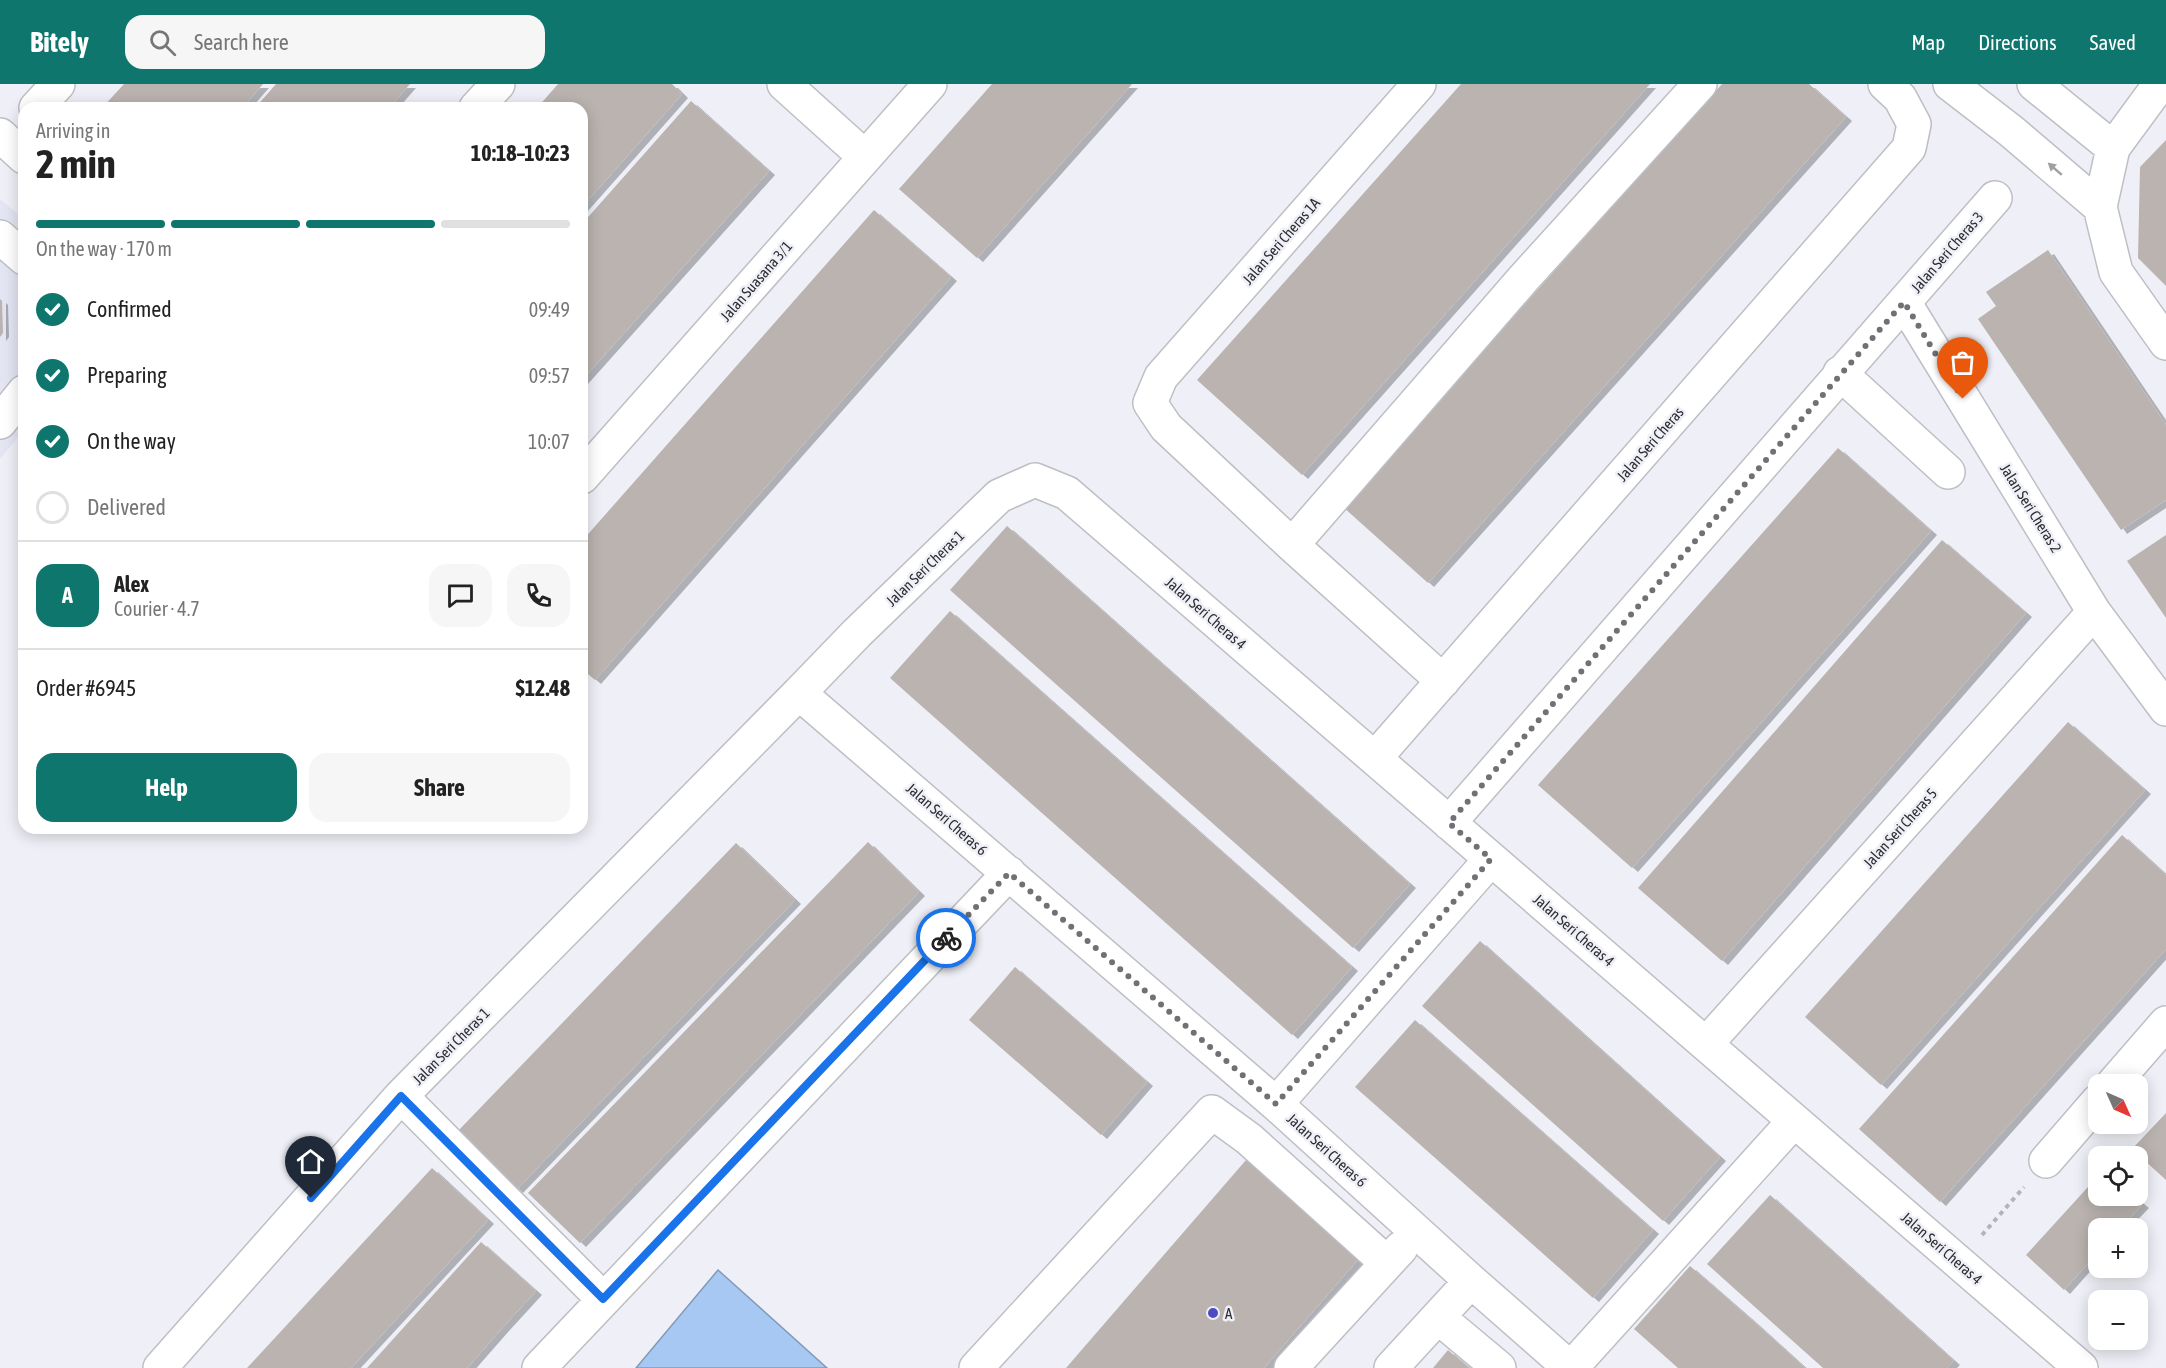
<!DOCTYPE html>
<html lang="en">
<head>
<meta charset="utf-8">
<style>
  body { margin:0; font-family:"Asap Condensed",sans-serif; background:#f6f6f6; color:#222; height:100vh; display:flex; flex-direction:column; font-size:22px; white-space:nowrap }
  * { box-sizing:border-box; margin:0 }
  p { font-size:20px; color:#767676 }
  .icon { flex:none; width:33px; height:33px; fill:none; stroke:currentColor; stroke-width:2; stroke-linecap:round; stroke-linejoin:round }
  .map { position:relative; flex:1; overflow:hidden }
  .panel { position:absolute; left:18px; top:18px; width:570px; height:732px; display:flex; flex-direction:column; background:#fff; border-radius:18px; box-shadow:0 3px 15px #0003 }
  .panel>* { flex:none }
  .needle { width:39px; rotate:135deg }
  .fabs { position:absolute; left:2088px; top:990px; display:grid; gap:12px }
  .fabs a { display:grid; place-items:center; width:60px; height:60px; border-radius:12px; background:#fff; box-shadow:0 3px 15px #0003; font-size:30px }
  .pin { position:absolute; display:grid; place-items:center; width:51px; height:51px; color:#fff; margin:-62px -26px; border-radius:50% 50% 50% 0; rotate:-45deg; box-shadow:0 0 6px #0007 }
  .pin .icon { rotate:45deg }
  .courier { position:absolute; display:grid; place-items:center; width:60px; height:60px; margin:-30px; border:4px solid #1a73e8; border-radius:50%; background:#fff; color:#222; box-shadow:0 2px 8px #0007 }
  .headline em { font-style:normal; font-weight:700 }
  .headline div { display:flex; flex-direction:column-reverse }
  .headline { display:flex; align-items:center; justify-content:space-between; height:102px; padding:0 18px }
  h1 { font-size:39px; font-weight:700; line-height:45px }
  .bar { display:grid; grid-template-columns:repeat(4,1fr); gap:9px 6px; align-content:center; height:72px; padding:0 18px }
  .bar i { height:8px; border-radius:4px; background:#e0e0e0 }
  .bar .active { background:#0f766e }
  .bar p { grid-column:span 4 }
  .line { display:flex; align-items:center; gap:15px; padding:0 18px; border-top:2px solid #e0e0e0 }
  .line div { flex:1 }
  .round { display:grid; place-items:center; flex:none; width:63px; height:63px; border-radius:18px; background:#f6f6f6 }
  ol { padding:0 18px; list-style:none }
  li { display:flex; align-items:center; gap:18px; height:66px }
  li p { margin-inline-start:auto }
  li .icon { padding:6px; border-radius:50%; background:#0f766e; color:#fff; stroke-width:4 }
  li:last-child { color:#767676 }
  li i { width:33px; height:33px; border:3px solid #e0e0e0; border-radius:50% }
  .button { display:flex; gap:12px; margin-top:auto; padding:12px 18px }
  .button a { flex:1; height:69px; border-radius:18px; background:#0f766e; color:#fff; font-size:24px; font-weight:700; line-height:69px; text-align:center }
  .button a+a { background:#f6f6f6; color:#222 }
  header { display:flex; align-items:center; gap:36px; box-sizing:border-box; height:84px; padding:0 30px; background:#0f766e; color:#fff }
  header strong { font-size:28px }
  nav { display:flex; gap:33px; margin-inline-start:auto; font-size:21px }
  .search { width:420px; height:54px; background:#f6f6f6; display:flex; align-items:center; gap:15px; box-sizing:border-box; padding:0 21px; border-radius:18px; color:#767676; font-size:22px }
  .map>svg:first-child { display:block }
  .built { fill:#e3e5f3 }
  .water { fill:#a6c8f3; stroke:#819ab8; stroke-width:1.5 }
  .building { fill:#bab3af; filter:url(#shadow) }
  .lines { fill:none; stroke-linecap:round; stroke-linejoin:round }
  .minor-casing { stroke:#bebec5; stroke-width:36 }
  .path { stroke:#b3b4b9; stroke-width:4; stroke-dasharray:4.5 4.5; stroke-linecap:butt }
  .minor { stroke:#fff; stroke-width:33 }
  .oneway { fill:#a0a0a1 }
  .done { stroke:#707175; stroke-width:6; stroke-dasharray:0 10.8 }
  .route { stroke:#1a73e8; stroke-width:8 }
  .poi-dot { fill:#4e4bc2; stroke:#eff0f7; stroke-width:2 }
  .labels { text-anchor:middle; dominant-baseline:central; stroke-width:5; stroke-linejoin:round; paint-order:stroke }
  .street-label { font-size:15px; fill:#2c2d2f; stroke:#eff0f7 }
  .poi-label { font-size:15px; fill:#2c2d2f; stroke:#eff0f7; text-anchor:start }
</style>
</head>
<body>
<header>
<strong>Bitely</strong>
<div class="search"><svg class="icon" aria-label="search" viewBox="0 0 24 24"><circle cx="10" cy="10" r="6"/><path d="M15 15l6 6"/></svg>Search here</div>
<nav><a>Map</a><a>Directions</a><a>Saved</a></nav>
</header>
<div class="map">
<svg width="2166" height="1284" viewBox="0 0 2166 1284">
  <defs>
    <filter id="shadow"><feDropShadow dx="6" dy="4" stdDeviation="0" flood-color="#0004"/></filter>
  </defs>
  <rect width="100%" height="100%" fill="#eff0f7"/>
  <path class="built" d="M0,115L24,135V346L0,375Z"/>
  <path class="water" d="M718,1186L827,1284H636Z"/>
  <path class="building" d="M124,0H263L242,24H102Z
    M276,0H410L389,24H255Z
    M558,0H672L682,10L582,123V24H537Z
    M992,0H1132L977,174L899,105Z
    M1461,0H1650L1302,391L1197,296Z
    M1722,0H1809L1846,33L1428,499L1343,423Z
    M691,17L769,87L582,296V140Z
    M2166,56V202L2138,174L2140,83Z
    M874,126L951,193L595,596L582,585V457Z
    M2048,166L2166,341V416L2121,446L1978,235L1996,222L1986,208Z
    M0,215L2,217L3,249L0,253Z
    M1838,364L1931,447L1632,784L1538,701Z
    M1007,442L1410,800L1353,864L950,506Z
    M2166,451V534L2127,477Z
    M1942,456L2026,529L1722,877L1638,804Z
    M950,527L1352,883L1292,951L890,594Z
    M2068,638L2145,706L1881,1001L1805,933Z
    M2122,751L2166,791V865L1940,1118L1859,1045Z
    M868,758L919,808L580,1159L528,1109Z
    M736,759L795,816L517,1105L457,1048Z
    M1480,857L1720,1073L1663,1137L1422,922Z
    M1015,883L1147,998L1101,1051L969,936Z
    M1415,936L1653,1146L1593,1214L1355,1003Z
    M2166,1029V1096L2132,1065Z
    M1246,1076L1360,1173L1264,1284H1066Z
    M432,1084L488,1136L351,1284H247Z
    M2098,1092V1112H2133L2143,1120L2120,1144H2098V1168L2064,1206L2026,1171Z
    M1770,1111L1954,1277L1947,1284H1823L1707,1180Z
    M481,1158L536,1207L503,1243L467,1284H367Z
    M1690,1182L1752,1236L1805,1284H1678L1634,1245Z
    M1448,1266L1469,1284H1433Z"/>
  <g class="lines">
    <g class="minor-casing">
      <path id="minor" d="M784,0L865,73
        M1419,0L1161,293L1150,319L1166,343L1292,461L1443,597
        M1950,0L2011,47L2100,123
        M2034,0L2113,64
        M2160,0L2113,64L2100,123L2116,188L2166,259
        M36,24L58,0
        M476,24L498,0
        M0,51L24,73
        M0,153L24,174
        M1904,218L2094,528L2166,625
        M1840,289L1948,388
        M0,338L24,308
        M582,393L930,0
        M1292,461L1524,194L1700,0
        M799,609L857,549L999,412L1035,396L1067,409L2081,1284
        M1375,674L1909,64L1914,40L1900,14L1885,0
        M1449,739L1995,114
        M1706,960L2094,528
        M2113,1000L2166,939
        M401,1012L603,1215
        M1276,1020L1491,775
        M2046,1077L2098,1017
        M1438,1233L1499,1284
        M160,1284L401,1012L799,609L1276,1020L1471,1197L1570,1284
        M539,1284L1009,789
        M976,1284L1212,1028L1249,1055L1387,1179
        M1291,1284L1401,1164
        M1391,1284L1471,1197
        M1571,1284L1794,1037"/>
    </g>
    <path class="path" d="M1982,1151L2024,1103"/>
    <use href="#minor" class="minor"/>
  </g>
  <defs><path id="oneway-solid" d="M-6-.8H1V-3.2L6.5 0L1 3.2V.8H-6Z" transform="scale(1.5)"/></defs>
  <use class="oneway" href="#oneway-solid" transform="translate(2055 85) rotate(-139)"/>
  <g class="lines">
    <path class="done" d="M946,854L1009,789L1276,1020L1491,775L1449,739L1904,218L1963,315"/>
    <path class="route" d="M311,1114L401,1012L603,1215L946,854"/>
  </g>
  <circle class="poi-dot" cx="1213" cy="1229" r="6"/>
  <g class="labels">
    <g class="street-label">
      <text transform="translate(1281 157) rotate(-49)">Jalan Seri Cheras 1A</text>
      <text transform="translate(1947 168) rotate(-49)">Jalan Seri Cheras 3</text>
      <text transform="translate(756 197) rotate(-49)">Jalan Suasana 3/1</text>
      <text transform="translate(1650 360) rotate(-49)">Jalan Seri Cheras</text>
      <text transform="translate(2031 424) rotate(58)">Jalan Seri Cheras 2</text>
      <text transform="translate(925 484) rotate(-44)">Jalan Seri Cheras 1</text>
      <text transform="translate(1206 529) rotate(41)">Jalan Seri Cheras 4</text>
      <text transform="translate(947 735) rotate(41)">Jalan Seri Cheras 6</text>
      <text transform="translate(1900 744) rotate(-48)">Jalan Seri Cheras 5</text>
      <text transform="translate(1574 846) rotate(41)">Jalan Seri Cheras 4</text>
      <text transform="translate(451 962) rotate(-45)">Jalan Seri Cheras 1</text>
      <text transform="translate(1327 1066) rotate(42)">Jalan Seri Cheras 6</text>
      <text transform="translate(1942 1164) rotate(41)">Jalan Seri Cheras 4</text>
    </g>
    <g class="poi-label">
      <text x="1225" y="1229">A</text>
    </g>
  </g>
</svg>
<div class="fabs">
<a><svg class="needle" viewBox="-14 -14 28 28"><path d="M0-13l5 13h-10z" fill="#e53935"/><path d="M0 13l5-13h-10z" fill="#767676"/></svg></a>
<a><svg class="icon" aria-label="locate" viewBox="0 0 24 24"><circle cx="12" cy="12" r="6"/><path d="M12 2v4M12 18v4M2 12h4M18 12h4"/></svg></a>
<a>+</a>
<a>−</a>
</div>
<div class="pin" style="left:1963px;top:315px;background:#ea580c"><svg class="icon" aria-label="bag" viewBox="0 0 24 24"><path d="M5 8h14l-1 12H6zM9 8a3 3 0 0 1 6 0"/></svg></div>
<div class="pin" style="left:311px;top:1114px;background:#1f2937"><svg class="icon" aria-label="home" viewBox="0 0 24 24"><path d="M3 11l9-7 9 7M6 9v11h12V9"/></svg></div>
<div class="courier" style="left:946px;top:854px"><svg class="icon" aria-label="bike" viewBox="0 0 24 24"><circle cx="6" cy="16" r="4"/><circle cx="18" cy="16" r="4"/><path d="M6 16l4-8h5l3 8M10 8l3 8H6M13 5h3"/></svg></div>
<section class="panel">
<div class="headline"><div><h1>2 min</h1><p>Arriving in</p></div><em>10:18–10:23</em></div>
<div class="bar"><i class="active"></i><i class="active"></i><i class="active"></i><i></i><p>On the way · 170 m</p></div>
<ol>
<li><svg class="icon" aria-label="check" viewBox="0 0 24 24"><path d="M5 12l5 5 9-10"/></svg>Confirmed<p>09:49</p></li>
<li><svg class="icon" aria-label="check" viewBox="0 0 24 24"><path d="M5 12l5 5 9-10"/></svg>Preparing<p>09:57</p></li>
<li><svg class="icon" aria-label="check" viewBox="0 0 24 24"><path d="M5 12l5 5 9-10"/></svg>On the way<p>10:07</p></li>
<li><i></i>Delivered</li>
</ol>
<div class="line" style="height:108px"><b class="round" style="background:#0f766e;color:#fff">A</b><div><b>Alex</b><p>Courier · 4.7</p></div><a class="round"><svg class="icon" aria-label="chat" viewBox="0 0 24 24"><path d="M4 5h16v11H9l-5 4z"/></svg></a><a class="round"><svg class="icon" aria-label="phone" viewBox="0 0 24 24"><path d="M5 4h4l2 5-3 2q2 4 5 5l2-3 5 2v4C11 20 4 13 5 4z"/></svg></a></div>
<div class="line" style="height:78px"><div>Order #6945</div><b>$12.48</b></div>
<div class="button"><a>Help</a><a>Share</a></div>
</section>
</div>
</body>
</html>
